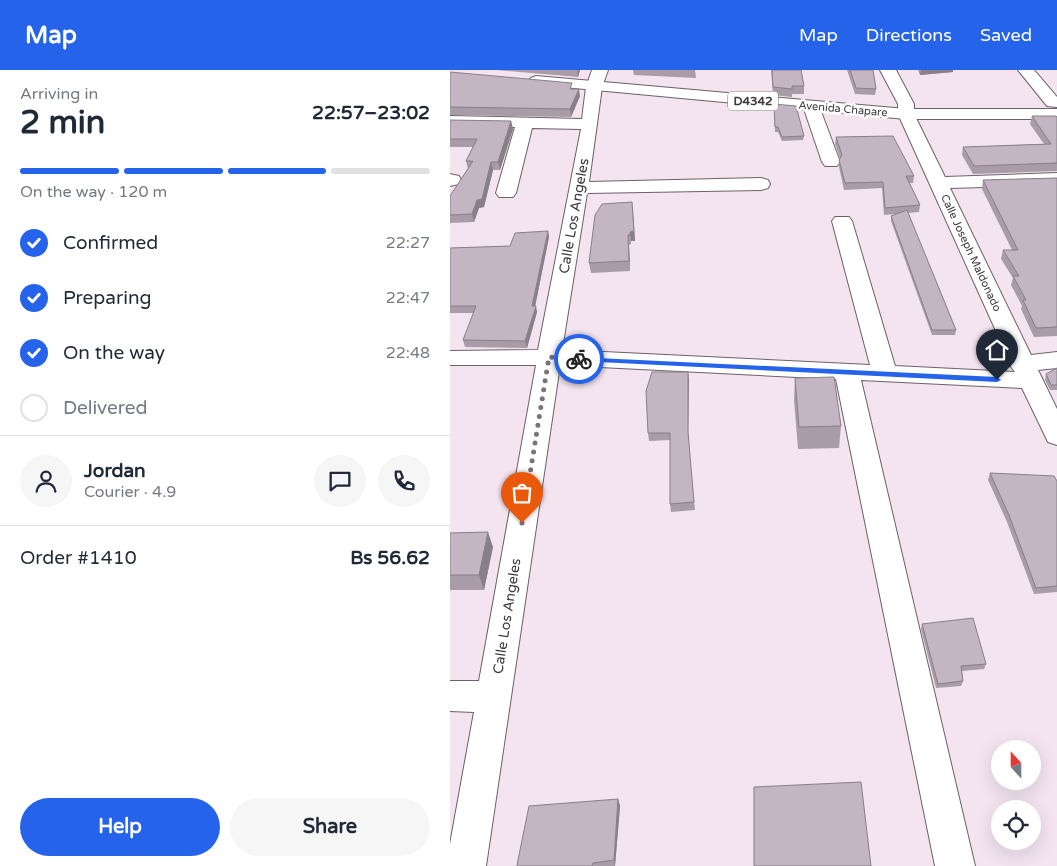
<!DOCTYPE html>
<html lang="en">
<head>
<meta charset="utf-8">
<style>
  body { margin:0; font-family:"Varela Round",sans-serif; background:#f6f6f7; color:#1f2937; height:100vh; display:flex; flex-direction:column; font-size:19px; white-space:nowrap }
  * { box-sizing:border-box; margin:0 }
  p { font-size:16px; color:#747a83 }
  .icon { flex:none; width:28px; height:28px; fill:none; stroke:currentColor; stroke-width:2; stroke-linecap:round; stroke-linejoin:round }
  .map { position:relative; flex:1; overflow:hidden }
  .side { display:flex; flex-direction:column; background:#fff; width:450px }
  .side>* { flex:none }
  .needle { width:32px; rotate:339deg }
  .buttons { position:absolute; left:541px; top:670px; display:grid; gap:10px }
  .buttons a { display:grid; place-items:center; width:50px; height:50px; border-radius:50%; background:#fff; box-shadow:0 5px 20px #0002; font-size:25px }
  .pin { position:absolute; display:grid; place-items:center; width:42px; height:42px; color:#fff; margin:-51px -21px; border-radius:50% 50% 50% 0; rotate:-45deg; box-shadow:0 0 5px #0007 }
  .pin .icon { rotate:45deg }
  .courier { position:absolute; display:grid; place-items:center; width:50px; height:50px; margin:-25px; border:4px solid #2563eb; border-radius:50%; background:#fff; color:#222; box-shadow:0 1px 6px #0007 }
  .headline em { font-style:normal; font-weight:700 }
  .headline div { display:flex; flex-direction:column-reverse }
  .headline { display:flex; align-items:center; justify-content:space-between; height:85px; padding:0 20px }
  h1 { font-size:32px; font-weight:700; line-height:38px }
  .bar { display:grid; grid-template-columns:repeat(4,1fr); gap:8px 5px; align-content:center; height:60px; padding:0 20px }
  .bar i { height:6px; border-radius:4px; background:#e0e1e3 }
  .bar .active { background:#2563eb }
  .bar p { grid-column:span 4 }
  .line { display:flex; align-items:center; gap:12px; padding:0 20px; border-top:1px solid #e0e1e3 }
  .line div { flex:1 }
  .round { display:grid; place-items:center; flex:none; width:52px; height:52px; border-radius:26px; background:#f6f6f7 }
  ol { padding:0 20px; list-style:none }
  li { display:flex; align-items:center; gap:15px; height:55px }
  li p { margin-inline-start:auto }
  li .icon { padding:5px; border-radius:50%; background:#2563eb; color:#fff; stroke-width:4 }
  li:last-child { color:#747a83 }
  li i { width:28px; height:28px; border:2px solid #e0e1e3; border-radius:50% }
  .primary-button { display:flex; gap:10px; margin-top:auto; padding:10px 20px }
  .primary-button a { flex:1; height:58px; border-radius:30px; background:#2563eb; color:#fff; font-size:20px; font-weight:700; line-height:58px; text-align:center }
  .primary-button a+a { background:#f6f6f7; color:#1f2937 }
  header { display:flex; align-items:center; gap:30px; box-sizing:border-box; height:70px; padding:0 25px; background:#2563eb; color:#fff }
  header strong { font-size:24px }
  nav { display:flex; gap:28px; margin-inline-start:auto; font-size:18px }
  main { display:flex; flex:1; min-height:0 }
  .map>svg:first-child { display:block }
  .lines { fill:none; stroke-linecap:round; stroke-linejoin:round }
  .minor-casing { stroke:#6c606a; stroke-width:2 }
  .major-casing { stroke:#6c606a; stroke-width:2 }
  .minor { fill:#fff; fill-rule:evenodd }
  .major { fill:#fff; fill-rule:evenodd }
  .wall { fill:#a89ca6 }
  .shaded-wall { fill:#887f87 }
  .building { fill:#c3b5c1; stroke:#887f87 }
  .route { fill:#2563eb }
  .done { stroke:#7d747b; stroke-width:5; stroke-dasharray:0 9 }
  .labels { text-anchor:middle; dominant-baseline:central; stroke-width:5; stroke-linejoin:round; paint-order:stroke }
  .far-street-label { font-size:11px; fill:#3d383c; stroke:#fff }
  .shield { fill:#fff; stroke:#777476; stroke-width:1 }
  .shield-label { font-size:12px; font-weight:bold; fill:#3d383c }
  .street-label { font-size:14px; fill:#3d383c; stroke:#fff }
</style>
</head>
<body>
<header>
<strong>Map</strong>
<nav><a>Map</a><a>Directions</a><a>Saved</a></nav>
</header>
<main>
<section class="side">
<div class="headline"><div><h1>2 min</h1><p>Arriving in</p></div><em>22:57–23:02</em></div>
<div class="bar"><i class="active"></i><i class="active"></i><i class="active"></i><i></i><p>On the way · 120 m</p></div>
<ol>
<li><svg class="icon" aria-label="check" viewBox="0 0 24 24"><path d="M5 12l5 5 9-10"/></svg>Confirmed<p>22:27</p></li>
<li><svg class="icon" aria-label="check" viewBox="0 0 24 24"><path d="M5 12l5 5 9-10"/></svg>Preparing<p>22:47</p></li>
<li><svg class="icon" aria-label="check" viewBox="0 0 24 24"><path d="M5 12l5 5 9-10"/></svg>On the way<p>22:48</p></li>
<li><i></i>Delivered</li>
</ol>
<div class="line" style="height:90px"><a class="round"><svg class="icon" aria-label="person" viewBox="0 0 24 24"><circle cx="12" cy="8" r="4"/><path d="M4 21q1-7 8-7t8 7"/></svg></a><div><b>Jordan</b><p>Courier · 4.9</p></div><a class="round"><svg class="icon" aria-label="chat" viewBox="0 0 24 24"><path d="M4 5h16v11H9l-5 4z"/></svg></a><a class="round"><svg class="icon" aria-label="phone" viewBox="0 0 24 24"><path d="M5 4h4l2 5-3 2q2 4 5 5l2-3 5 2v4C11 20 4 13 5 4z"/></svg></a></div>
<div class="line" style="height:65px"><div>Order #1410</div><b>Bs 56.62</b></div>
<div class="primary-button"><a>Help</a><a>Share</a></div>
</section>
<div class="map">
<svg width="607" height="796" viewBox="0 0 607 796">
  <rect width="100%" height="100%" fill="#f3e4f0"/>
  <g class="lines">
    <g class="minor-casing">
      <path id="minor" d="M142,0H158L152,17L139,112L311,108L318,110L320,114L318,118L311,120L137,123L112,280L420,295L382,151L385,147H399L402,151L445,296L565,302L559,294L560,292L448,44V34L430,0H446L464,34V44L495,107L607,103V115L500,118L581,285L607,282V298L588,300L607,339V375L598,372L572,318L411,310L525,796H485L386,309L110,295L36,796H0V774L24,642L0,641V611H29L86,295H0V281L88,280L131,59L82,58L66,123L63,127H49L46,123L65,57L0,56V46L132,49L136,17Z
        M568,0H584L607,27V37L597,36Z
        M361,31L369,36L390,92L387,96H375L372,92L353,36Z
        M0,104L9,106L11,110L9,114L0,116Z"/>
    </g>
    <g class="major-casing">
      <path id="major" d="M86,6L456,39H607V49H456L81,14L78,11L81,8Z"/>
    </g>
    <use href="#minor" class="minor"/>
    <use href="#major" class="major"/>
  </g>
  <path class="wall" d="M46,0H130L128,7Z
    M183,0H245L246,8L184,5Z
    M321,0H351L354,16V24H342V27L323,25Z
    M397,0H423L426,19L425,25L405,24Z
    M468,0H503V2L470,5Z
    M0,2L123,19L130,26L121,47L0,45Z
    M324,39L354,66L353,70L332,71L328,62H325Z
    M582,46L607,47V101L523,104L512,85L513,77L594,74L580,54Z
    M0,50L61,51L63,59L50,100H43L34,137L29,138L24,152L0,153V126L18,99L16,91L23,77H0Z
    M386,67L464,106L463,113H459L470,135L469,142L458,143L506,260L505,265H482L441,151V146L446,144L434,145L432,118L394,120L389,97V90L390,88L385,74Z
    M607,108V266L584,267L571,239L572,236L561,215L563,208L551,189L553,180H562L532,119L533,110Z
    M182,132L185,171H181V174L179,175L180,201L141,203L139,193Z
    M98,161L99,167L85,236L87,242L77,278L15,277L13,270L24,243H0V178L60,176Z
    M607,298V320H600L595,310L596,304Z
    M238,302V368L245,440L221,442L220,434V370L199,371L198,363Z
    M345,308L391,356L389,378L348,379L344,330Z
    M540,403L607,411V522L584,524L557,452L538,410Z
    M0,463L43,477L34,520H0Z
    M472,554L536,594L534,599L512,601L513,611L511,616L486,618L471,559Z
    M168,729L170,736L165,796H67Z"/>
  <path class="shaded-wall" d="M127,0H130L128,7Z
    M471,0H503V2L470,5Z
    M129,19L130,26L121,47L120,39Z
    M61,51L63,59L50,100L48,92Z
    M41,92L43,100L34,137L29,138L24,152L22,144Z
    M183,142L185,171H181L180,162Z
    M98,161L99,167L84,242L82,236Z
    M178,165L179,175L180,201L179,191Z
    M86,236L87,242L77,278L75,271Z
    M238,302L239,309L238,370Z
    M38,462L43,477L34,520L29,505Z
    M168,729L170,736L165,796L164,790Z"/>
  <path class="building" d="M322,0H351L354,16H342V19L323,17Z
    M400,0H423L426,19L406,18Z
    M0,2L122,13L120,19H129L120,39L0,37Z
    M324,34L346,36L354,66L332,67L328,57H325Z
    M582,46H606L607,47V93L524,96L513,77L601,74Z
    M0,50L61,51L48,92H41L32,129L27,130L22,144L0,145V126L23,91H16L27,69H0Z
    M443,66L464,106H456L470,135L435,138L433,112L395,113L389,90L392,85L386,67Z
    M607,108V257L586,258L573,230H576L563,206H569L553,180H568L533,110Z
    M182,132L184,161L180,162V165H178L179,191L139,193L145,145L152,134Z
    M457,140L506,260H482L441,146Z
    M98,161L82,236H86L75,271L13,270L26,236H0V178L60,176L65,163Z
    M607,298V315H601L596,304Z
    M202,302H238V362L244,432L220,434V363H198L196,321Z
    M384,307L391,356L349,357L345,308Z
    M540,403L604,406L607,411V516L586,518L559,445Z
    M38,462L29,505H0V463Z
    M523,548L536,594L511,596L513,611L488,614L472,554Z
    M411,712L421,796H304V717Z
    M168,729L164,790L143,793L142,796H67L68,790L79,736Z"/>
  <path class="route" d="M126,287L547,307L551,310L547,312L129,291Z"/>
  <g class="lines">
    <path class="done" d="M72,453L99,287L129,289"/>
  </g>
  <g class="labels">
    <g class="far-street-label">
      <text transform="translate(393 39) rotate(5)">Avenida Chapare</text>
      <text transform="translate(521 183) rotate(65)">Calle Joseph Maldonado</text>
    </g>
    <rect class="shield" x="278" y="21.5" width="50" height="19" rx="4"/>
    <g class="shield-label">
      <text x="303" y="31">D4342</text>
    </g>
    <g class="street-label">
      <text transform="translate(124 146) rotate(-80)">Calle Los Angeles</text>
      <text transform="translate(57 546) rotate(-81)">Calle Los Angeles</text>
    </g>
  </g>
</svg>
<div class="buttons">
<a><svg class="needle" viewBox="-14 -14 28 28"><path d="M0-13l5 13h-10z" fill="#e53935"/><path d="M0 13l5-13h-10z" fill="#747a83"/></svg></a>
<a><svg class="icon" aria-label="locate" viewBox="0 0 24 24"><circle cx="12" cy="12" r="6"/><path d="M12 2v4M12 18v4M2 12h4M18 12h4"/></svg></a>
</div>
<div class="pin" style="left:72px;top:453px;background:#ea580c"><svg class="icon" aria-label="bag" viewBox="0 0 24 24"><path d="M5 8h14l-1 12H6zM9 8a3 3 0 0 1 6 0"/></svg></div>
<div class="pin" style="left:547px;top:310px;background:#1f2937"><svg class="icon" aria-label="home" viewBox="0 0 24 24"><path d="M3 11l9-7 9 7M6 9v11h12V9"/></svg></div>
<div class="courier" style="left:129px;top:289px"><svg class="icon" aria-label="bike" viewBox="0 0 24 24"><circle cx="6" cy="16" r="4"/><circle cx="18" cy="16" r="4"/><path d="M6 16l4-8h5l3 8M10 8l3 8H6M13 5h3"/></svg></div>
</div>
</main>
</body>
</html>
